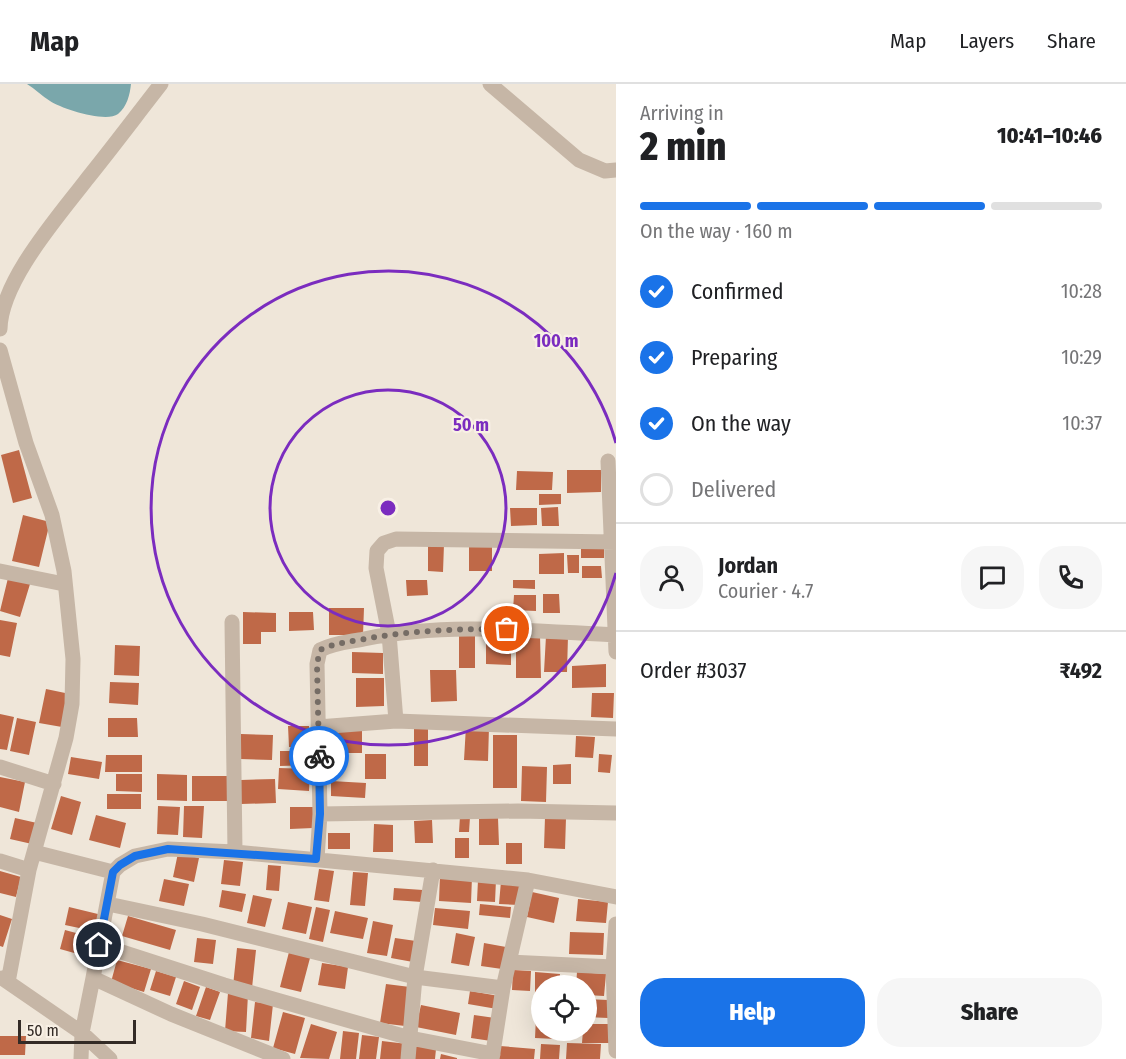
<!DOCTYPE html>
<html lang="en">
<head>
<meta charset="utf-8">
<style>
  body { margin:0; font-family:"Fira Sans Condensed",sans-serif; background:#f6f6f6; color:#202124; height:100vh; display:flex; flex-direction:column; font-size:22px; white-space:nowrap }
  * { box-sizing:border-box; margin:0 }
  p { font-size:20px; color:#757577 }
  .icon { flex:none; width:33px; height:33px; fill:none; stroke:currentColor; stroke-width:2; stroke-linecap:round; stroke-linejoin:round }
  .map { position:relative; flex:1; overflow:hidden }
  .details { display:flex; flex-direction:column; background:#fff; width:510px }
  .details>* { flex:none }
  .fabs { position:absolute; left:531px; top:891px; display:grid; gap:12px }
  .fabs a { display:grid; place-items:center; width:66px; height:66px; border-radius:50%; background:#fff; box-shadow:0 6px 24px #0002; font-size:30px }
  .scale { position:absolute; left:18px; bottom:15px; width:118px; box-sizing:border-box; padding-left:6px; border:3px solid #332b26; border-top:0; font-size:16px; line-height:21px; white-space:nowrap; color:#332b26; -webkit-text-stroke:4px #f8f0e5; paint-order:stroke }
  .pin { position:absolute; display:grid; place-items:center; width:51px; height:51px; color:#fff; margin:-26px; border:3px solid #fff; border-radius:50%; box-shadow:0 2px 6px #0007 }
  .courier { position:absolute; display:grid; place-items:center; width:60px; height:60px; margin:-30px; border:4px solid #1a73e8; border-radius:50%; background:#fff; color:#222; box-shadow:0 2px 8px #0007 }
  .head em { font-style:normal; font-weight:800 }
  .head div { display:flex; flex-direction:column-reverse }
  .head { display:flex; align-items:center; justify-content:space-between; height:102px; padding:0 24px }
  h1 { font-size:39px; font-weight:800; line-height:45px }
  .bar { display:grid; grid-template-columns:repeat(4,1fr); gap:9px 6px; align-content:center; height:72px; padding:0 24px }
  .bar i { height:8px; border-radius:4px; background:#e0e0e0 }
  .bar .active { background:#1a73e8 }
  .bar p { grid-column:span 4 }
  .line { display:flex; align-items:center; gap:15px; padding:0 24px; border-top:2px solid #e0e0e0 }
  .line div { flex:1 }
  .round { display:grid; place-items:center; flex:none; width:63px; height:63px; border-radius:24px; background:#f6f6f6 }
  ol { padding:0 24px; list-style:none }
  li { display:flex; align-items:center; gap:18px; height:66px }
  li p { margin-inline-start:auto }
  li .icon { padding:6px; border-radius:50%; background:#1a73e8; color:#fff; stroke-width:4 }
  li:last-child { color:#757577 }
  li i { width:33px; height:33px; border:3px solid #e0e0e0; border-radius:50% }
  .primary-button { display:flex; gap:12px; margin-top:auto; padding:12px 24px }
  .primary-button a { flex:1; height:69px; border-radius:24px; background:#1a73e8; color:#fff; font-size:24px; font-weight:800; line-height:69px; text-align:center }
  .primary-button a+a { background:#f6f6f6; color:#202124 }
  header { display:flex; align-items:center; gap:36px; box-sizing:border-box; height:84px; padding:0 30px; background:#fff; border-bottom:2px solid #e0e0e0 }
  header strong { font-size:28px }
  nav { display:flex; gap:33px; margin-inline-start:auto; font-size:21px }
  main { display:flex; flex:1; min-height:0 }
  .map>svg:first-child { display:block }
  .water { fill:#7aa7ab }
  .building { fill:#bf6948 }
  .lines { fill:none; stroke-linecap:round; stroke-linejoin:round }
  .minor { stroke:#c6b6a6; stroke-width:15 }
  .done { stroke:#756c65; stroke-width:6; stroke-dasharray:0 10.8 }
  .route { stroke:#1a73e8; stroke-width:8 }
  .ring { fill:none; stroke:#7b2cbf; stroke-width:3 }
  .centre { fill:#7b2cbf; stroke:#f8f0e5; stroke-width:3 }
  .ring-label { font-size:18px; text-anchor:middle; font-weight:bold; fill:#7b2cbf; stroke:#f8f0e5; stroke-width:4.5; stroke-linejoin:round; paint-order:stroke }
</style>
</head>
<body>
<header>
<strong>Map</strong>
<nav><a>Map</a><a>Layers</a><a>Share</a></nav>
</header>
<main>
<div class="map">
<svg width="616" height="975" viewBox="0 0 616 975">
  <rect width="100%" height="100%" fill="#efe6d9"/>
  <path class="water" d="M27,0H131C130,10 127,23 118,30C106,39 62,25 50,17C42,12 35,5 27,0Z"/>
  <path class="building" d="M19,366L32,414L13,419L1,371Z
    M567,386H601V408L567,409Z
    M517,387L553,388L552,406H516Z
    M539,410H561V420L539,421Z
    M558,423L559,442H542L541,424Z
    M510,424H537V441L511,442Z
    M23,431L50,438L39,483L12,477Z
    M428,460H444L443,488L428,487Z
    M469,461H492V487H469Z
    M581,461H604V474H581Z
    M564,469V490H539V470Z
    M567,471H579V489H568Z
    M582,482H601L602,494H582Z
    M8,494L30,500L20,533L0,527Z
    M406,496H427L428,511L407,512Z
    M513,496H535V505L513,504Z
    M543,510H559L560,529H543Z
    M514,511H536V527L513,526Z
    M329,524H364L363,551H329Z
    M243,528L276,529V548H261V560H243Z
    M289,528H313L314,546L289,547Z
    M0,536L17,539L10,573L0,571Z
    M486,548L511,549V581L486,580Z
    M540,551L541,594H516V552Z
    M459,552H475V584H459Z
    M546,552H568L567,588H544Z
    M115,561L140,562L139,592L114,591Z
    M352,568L383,569V590L352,589Z
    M606,580V603L572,604V582Z
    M430,586H456L457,617L431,618Z
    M356,594H384V622L356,623Z
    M110,598L139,599L138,621L109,619Z
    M46,605L70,610L62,643L39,639Z
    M592,609H614L613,634L591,633Z
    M0,630L14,633L7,666L0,665Z
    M17,634L36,638L29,671L10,667Z
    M108,634H137L138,653H108Z
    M414,641H428V682H414Z
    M288,642H309L310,663H289Z
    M466,642L489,643L488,677L464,676Z
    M327,645H362V669H327Z
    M241,650L273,651L272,676L240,675Z
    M493,651H517V704H493Z
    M576,652L595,653L593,674L575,673Z
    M280,667H314V681L280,682Z
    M365,670H386V695H365Z
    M599,670L612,671L610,689L598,688Z
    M106,671H142V688H105Z
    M71,673L102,678L99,695L68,690Z
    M571,680V700H553V681Z
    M522,682L547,683L546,718L521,717Z
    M279,684L310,685L309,707L278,705Z
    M116,690H142V708L116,707Z
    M157,690L187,691V717L157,716Z
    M192,692H228V717H192Z
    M0,693L25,698L19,728L0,723Z
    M275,695L276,719L241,720V696Z
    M331,697L366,699L365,714L331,712Z
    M107,710H141V725H107Z
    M61,712L81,718L72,751L51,745Z
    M158,722L180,723L178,751L157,750Z
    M184,722H204L202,754L183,753Z
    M290,723H314L313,744L290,745Z
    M96,731L126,739L120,764L89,756Z
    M460,732L470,733L469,748H459Z
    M545,733L566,734L565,765L544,764Z
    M15,734L37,739L32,760L10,755Z
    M479,734H498L499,761H479Z
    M432,736L433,759H415L414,737Z
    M374,740L393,741V768H373Z
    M328,749H350V765H328Z
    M455,754H469V774H455Z
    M506,759H522V780H506Z
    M178,769L199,774L194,798L173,793Z
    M224,776L243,778L240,802L221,800Z
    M268,781L281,782L279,807L266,806Z
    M319,785L334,787L329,818L314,816Z
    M0,787L21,793L16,813L0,809Z
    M353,788L368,789L365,822L350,821Z
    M440,791L472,793L471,819L439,817Z
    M164,795L189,800L184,822L159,817Z
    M478,796H496L495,818L477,817Z
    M501,797L521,798L519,821L499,820Z
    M394,804L423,806L422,818L393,816Z
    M222,806L246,810L242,828L219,823Z
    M532,808L559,814L554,839L527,833Z
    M253,811L272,815L265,843L247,839Z
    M578,815L608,818L606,839L576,837Z
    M288,818L312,823L306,850L282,845Z
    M480,820L511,823L510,834L479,831Z
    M69,823L102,831L98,848L65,841Z
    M316,823L330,826L323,858L309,855Z
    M435,824L470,827L468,845L433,841Z
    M335,827L368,834L363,855L330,849Z
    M0,831L12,835L3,863L0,862Z
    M128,832L176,846L170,866L122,852Z
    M373,837L393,841L387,872L367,869Z
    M65,846L98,855L92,874L60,865Z
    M570,848L604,849L603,871L569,870Z
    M456,849L475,853L469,882L451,879Z
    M197,854L216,856L213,880L194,878Z
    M395,854L416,857L413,878L391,874Z
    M484,859L506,863L502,885L481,882Z
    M237,864L256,866L252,904L233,902Z
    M289,868L310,874L301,908L280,903Z
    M117,876L151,885L144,908L111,898Z
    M322,879L348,883L345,905L318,901Z
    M513,886L531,887L530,907L512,906Z
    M156,887L176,893L170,912L150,906Z
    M535,888L560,890L559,902H542V910L535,909Z
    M577,888L606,890L604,912L586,911V902H576Z
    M184,897L200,903L192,926L176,920Z
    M386,900L410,903L405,942L380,939Z
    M206,903L220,908L210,936L196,932Z
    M470,907L499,912L497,925L468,920Z
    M228,909L248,910L246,948L225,947Z
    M586,915L608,916V934L586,933Z
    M255,918L273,920L269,957L251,954Z
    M421,921L460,929L456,951L416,943Z
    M283,928L305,934L295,970L273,964Z
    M474,931L495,934L491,957L471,954Z
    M536,933H542V946H556V955L535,954Z
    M311,940L337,948L329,975L300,974Z
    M586,940H609V959H582L583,946H586Z
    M343,947L359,949L356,975H340Z
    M362,951L379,953L376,975H359Z
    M0,952H26L25,971H0Z
    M382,957L407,960L405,975H380Z
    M567,959L601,960L600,975H566Z
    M541,960L560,961L559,975H540Z
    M415,962L436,965L435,975H413Z
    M500,962L535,965L534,975H499Z
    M441,970L457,974V975H440Z"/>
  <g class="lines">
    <path class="minor" d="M490,0L579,76L605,87L616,86
      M0,245C1,197 58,133 87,95C112,64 136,32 161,0
      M0,266L26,359L52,431L64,487L73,575L72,620L66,654L29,786L8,898
      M608,377L616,568
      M0,487L64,500
      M232,538L235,768
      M396,637L389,550L376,484L377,467L384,459L396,455L616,458
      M318,643L396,637L616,645
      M0,683L54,700
      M320,730L518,727L616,729
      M34,768L113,788
      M317,775L320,730L317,580L320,566C334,559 349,558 364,555C447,538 532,547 616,551
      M0,777L29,786
      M108,820L202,840L415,893L503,904
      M100,861L224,901L410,954L493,970
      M509,878L613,883L616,840
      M616,883H613L616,967
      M2,894L82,949L81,975
      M93,894L113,788L120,781L135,772L168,765L235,768L528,796L616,813
      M110,975L82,949L93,894L171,930L283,975
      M408,975L415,893L433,786
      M492,975L503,904L528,796"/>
  </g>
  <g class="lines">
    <path class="done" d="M319,672L317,580L320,566C333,560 346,558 360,556C409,546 458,545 507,545"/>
    <path class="route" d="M99,861L113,788L120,781L135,772L168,765L316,775L320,730L319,672"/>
  </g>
  <g class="ring">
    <circle cx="388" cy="424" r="118"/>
    <path d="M616 489A237 237 0 1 1 616 359"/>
  </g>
  <circle cx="388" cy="424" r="9" class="centre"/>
  <g class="ring-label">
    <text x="556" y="263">100 m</text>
    <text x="471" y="347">50 m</text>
  </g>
</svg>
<div class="fabs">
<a><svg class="icon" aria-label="locate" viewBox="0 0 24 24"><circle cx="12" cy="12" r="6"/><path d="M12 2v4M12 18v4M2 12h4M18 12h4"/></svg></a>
</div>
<div class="scale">50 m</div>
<div class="pin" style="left:507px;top:545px;background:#ea580c"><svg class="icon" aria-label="bag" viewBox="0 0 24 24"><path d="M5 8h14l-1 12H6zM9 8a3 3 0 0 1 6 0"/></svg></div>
<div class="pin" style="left:99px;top:861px;background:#1f2937"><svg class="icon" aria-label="home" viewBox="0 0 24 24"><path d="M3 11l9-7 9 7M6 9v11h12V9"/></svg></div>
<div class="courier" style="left:319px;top:672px"><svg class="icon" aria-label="bike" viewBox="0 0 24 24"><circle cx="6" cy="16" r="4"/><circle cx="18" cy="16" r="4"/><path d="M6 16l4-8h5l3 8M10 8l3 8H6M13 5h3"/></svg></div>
</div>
<section class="details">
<div class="head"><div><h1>2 min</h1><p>Arriving in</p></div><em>10:41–10:46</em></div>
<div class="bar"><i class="active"></i><i class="active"></i><i class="active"></i><i></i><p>On the way · 160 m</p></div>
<ol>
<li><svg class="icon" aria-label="check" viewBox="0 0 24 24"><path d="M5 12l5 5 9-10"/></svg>Confirmed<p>10:28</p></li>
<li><svg class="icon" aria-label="check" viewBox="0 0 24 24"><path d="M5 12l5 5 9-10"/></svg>Preparing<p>10:29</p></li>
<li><svg class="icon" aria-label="check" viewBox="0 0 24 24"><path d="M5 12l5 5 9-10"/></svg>On the way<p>10:37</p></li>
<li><i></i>Delivered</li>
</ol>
<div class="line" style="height:108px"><a class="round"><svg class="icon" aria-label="person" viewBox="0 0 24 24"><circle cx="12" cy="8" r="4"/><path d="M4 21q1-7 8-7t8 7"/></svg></a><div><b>Jordan</b><p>Courier · 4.7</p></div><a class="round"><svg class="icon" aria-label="chat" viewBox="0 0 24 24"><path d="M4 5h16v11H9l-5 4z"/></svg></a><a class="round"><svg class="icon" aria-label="phone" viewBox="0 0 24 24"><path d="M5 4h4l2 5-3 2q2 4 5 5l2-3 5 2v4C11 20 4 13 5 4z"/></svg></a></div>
<div class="line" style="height:78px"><div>Order #3037</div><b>₹492</b></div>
<div class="primary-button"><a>Help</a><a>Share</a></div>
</section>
</main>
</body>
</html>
